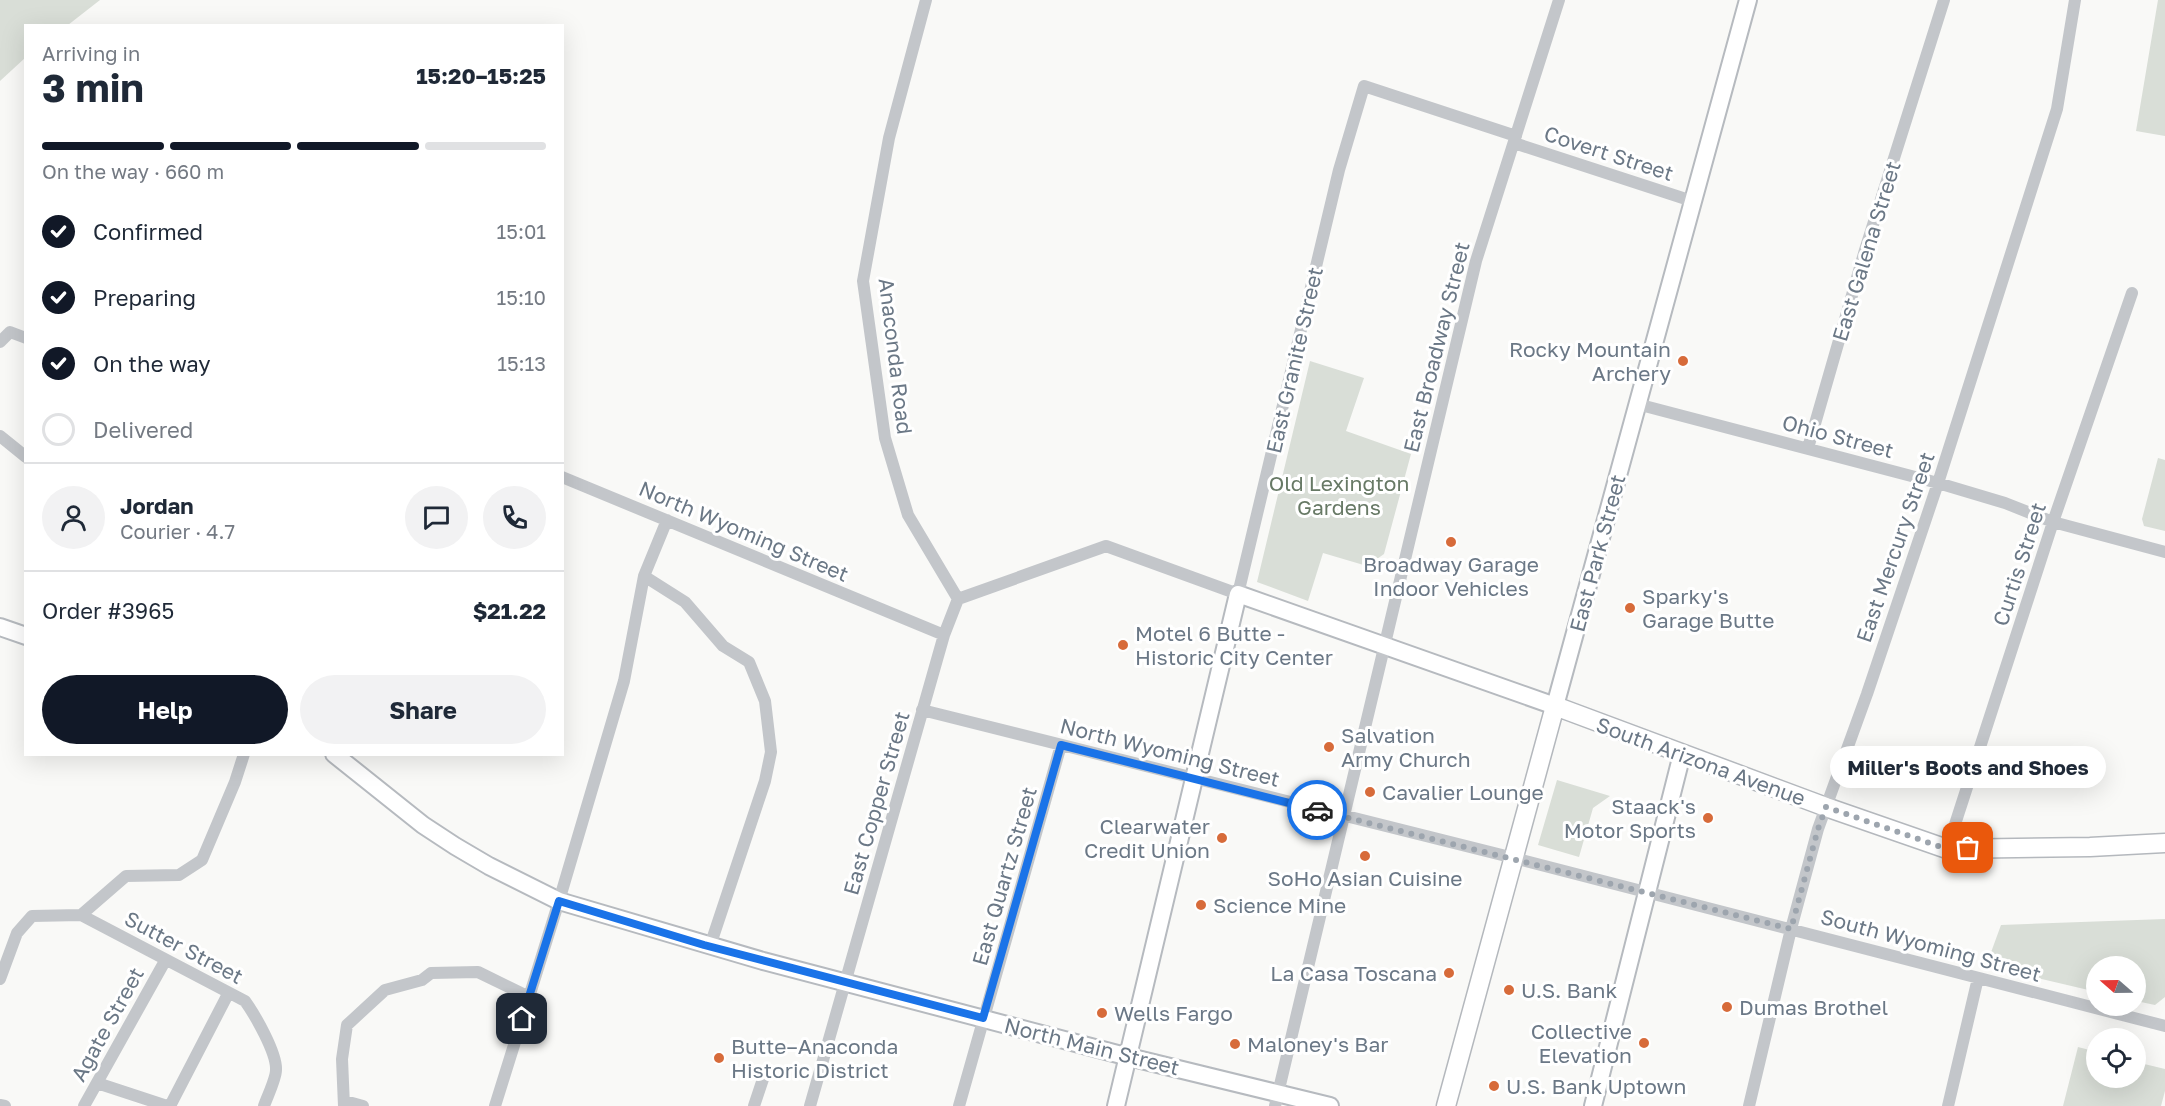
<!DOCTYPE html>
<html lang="en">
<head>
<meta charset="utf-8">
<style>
  body { margin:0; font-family:"Golos Text",sans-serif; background:#f2f2f3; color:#1f2937; height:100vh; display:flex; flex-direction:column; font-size:22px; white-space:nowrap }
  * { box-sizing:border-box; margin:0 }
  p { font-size:20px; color:#747a83 }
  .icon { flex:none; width:33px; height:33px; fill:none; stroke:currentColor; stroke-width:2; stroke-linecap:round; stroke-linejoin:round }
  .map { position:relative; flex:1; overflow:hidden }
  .sheet { position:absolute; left:24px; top:24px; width:540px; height:732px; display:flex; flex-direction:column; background:#fff; border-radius:0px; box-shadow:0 6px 24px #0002 }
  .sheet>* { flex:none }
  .needle { width:39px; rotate:290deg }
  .buttons { position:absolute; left:2086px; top:956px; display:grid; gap:12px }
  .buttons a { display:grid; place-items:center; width:60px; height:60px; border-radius:50%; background:#fff; box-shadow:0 6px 24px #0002; font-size:30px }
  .pin { position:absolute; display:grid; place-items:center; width:51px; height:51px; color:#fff; margin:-26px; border-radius:12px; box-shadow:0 3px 9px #0006 }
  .courier { position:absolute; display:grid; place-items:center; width:60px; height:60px; margin:-30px; border:4px solid #1a73e8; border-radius:50%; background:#fff; color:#222; box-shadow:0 2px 8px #0007 }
  .bubble { position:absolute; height:42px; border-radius:21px; background:#fff; box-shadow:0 6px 24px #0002; font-size:20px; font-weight:700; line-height:42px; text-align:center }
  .summary em { font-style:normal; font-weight:700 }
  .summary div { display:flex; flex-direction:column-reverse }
  .summary { display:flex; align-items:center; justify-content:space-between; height:102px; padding:0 18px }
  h1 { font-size:39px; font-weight:700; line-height:45px }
  .bar { display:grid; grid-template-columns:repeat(4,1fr); gap:9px 6px; align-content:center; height:72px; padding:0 18px }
  .bar i { height:8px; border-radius:4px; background:#e0e1e3 }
  .bar .active { background:#111827 }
  .bar p { grid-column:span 4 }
  .line { display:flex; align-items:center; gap:15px; padding:0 18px; border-top:2px solid #e0e1e3 }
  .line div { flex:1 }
  .round { display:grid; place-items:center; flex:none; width:63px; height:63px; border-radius:32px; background:#f2f2f3 }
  ol { padding:0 18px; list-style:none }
  li { display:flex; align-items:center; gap:18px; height:66px }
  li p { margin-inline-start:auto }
  li .icon { padding:6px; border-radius:50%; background:#111827; color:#fff; stroke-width:4 }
  li:last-child { color:#747a83 }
  li i { width:33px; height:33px; border:3px solid #e0e1e3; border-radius:50% }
  .button { display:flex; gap:12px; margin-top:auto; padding:12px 18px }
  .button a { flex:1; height:69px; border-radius:36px; background:#111827; color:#fff; font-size:24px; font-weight:700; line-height:69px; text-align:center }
  .button a+a { background:#f2f2f3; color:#1f2937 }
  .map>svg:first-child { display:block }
  .green { fill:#d9ded7 }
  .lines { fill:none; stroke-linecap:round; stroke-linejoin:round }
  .secondary-casing { stroke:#b6babf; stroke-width:20 }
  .primary-casing { stroke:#b4b8bd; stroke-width:21 }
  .street { stroke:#c3c6ca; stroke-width:12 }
  .secondary { stroke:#fff; stroke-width:16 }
  .primary { stroke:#fff; stroke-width:18 }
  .done { stroke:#9da5ae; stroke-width:6; stroke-dasharray:0 10.8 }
  .route { stroke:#1a73e8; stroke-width:8 }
  .poi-dot { fill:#d76b3a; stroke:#fff; stroke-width:2 }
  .labels { text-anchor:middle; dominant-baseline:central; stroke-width:6; stroke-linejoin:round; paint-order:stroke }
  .street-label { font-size:21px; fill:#6b7886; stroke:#fff }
  .poi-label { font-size:21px; fill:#6b7886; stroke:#fff; text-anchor:start }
  .park-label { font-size:21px; fill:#677965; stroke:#fff }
</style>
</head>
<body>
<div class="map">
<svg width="2165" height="1106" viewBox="0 0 2165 1106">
  <rect width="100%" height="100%" fill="#f9f9f7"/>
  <path class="green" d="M0,0H100L68,25L26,26L25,58L0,81Z
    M2158,0H2165V136L2136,131Z
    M1310,361L1364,378L1346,431L1411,454L1384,554L1367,566L1323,553L1308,601L1257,582Z
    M2158,458L2165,460V531L2144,526L2142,519Z
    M1557,780L1610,796L1593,808L1579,857L1538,845Z
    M2165,919V997L2155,1005L2136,1001V966H2097V992L1986,966L2001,925Z
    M2078,1047L2097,1052V1077H2136V1062L2165,1069V1091L2161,1106H2063Z"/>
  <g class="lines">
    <g class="secondary-casing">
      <path id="secondary" d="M0,627L26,636
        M334,754L423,825L455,846L489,866L559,901L763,961L1129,1057L1330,1106
        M1116,1106L1238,594L1555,706L1748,0
        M1593,1106L1682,754"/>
    </g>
    <g class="primary-casing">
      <path id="primary" d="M1446,1106L1555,706L1826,807L1947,849L2090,847L2165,843"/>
    </g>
    <path class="street" d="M926,0L889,138L863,281L885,438L908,515L958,599
      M1514,143L1692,201
      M0,342L10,332L26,338
      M1637,404L1938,483L2005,503L2053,522L2165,552
      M0,436L26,457
      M1808,448L1865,250L1944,0
      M562,477L944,635
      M644,576L685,602L723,646L749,662L765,701L771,752L765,781L710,946
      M922,710L1514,858L2165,1026
      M1947,849L2053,522L2132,293
      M81,915L126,876L179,875L202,860L235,782L244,754
      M0,979L17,933L32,916L81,915L245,1001C255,1015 277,1053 276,1070C276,1079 267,1097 264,1106
      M97,1083L167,1106
      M345,1101L363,1106
      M0,1105L5,1106
      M84,1106L165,961
      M170,1106L228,994
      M344,1106L342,1059L347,1025L385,990L422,980L431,973L478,972L529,997
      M495,1106L559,901L624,681L644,576L667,520
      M754,1106L765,1073
      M810,1106L944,635L958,599L1106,546L1238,594L1339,170L1364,86L1516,136
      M959,1106L1061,745
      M1275,1106L1476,261L1559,0
      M1749,1106L1791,929L1818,829L1867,694L1938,483L2057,109L2075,0
      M1948,1106L1978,978"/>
    <use href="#secondary" class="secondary"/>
    <use href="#primary" class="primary"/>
  </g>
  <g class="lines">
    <path class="done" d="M1317,810L1791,929L1818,829L1826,807L1947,849L1968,848"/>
    <path class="route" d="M522,1019L559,901L704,945L983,1018L1061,745L1317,810"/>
  </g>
  <g class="poi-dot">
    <circle cx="1683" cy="361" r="6"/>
    <circle cx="1451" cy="542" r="6"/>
    <circle cx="1630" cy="608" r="6"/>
    <circle cx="1123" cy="645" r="6"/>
    <circle cx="1329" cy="747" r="6"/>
    <circle cx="1370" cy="792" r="6"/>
    <circle cx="1708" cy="818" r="6"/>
    <circle cx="1222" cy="838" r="6"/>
    <circle cx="1365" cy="856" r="6"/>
    <circle cx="1201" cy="905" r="6"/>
    <circle cx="1449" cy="973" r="6"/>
    <circle cx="1509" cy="990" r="6"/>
    <circle cx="1727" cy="1007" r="6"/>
    <circle cx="1102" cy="1013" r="6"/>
    <circle cx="1644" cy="1043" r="6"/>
    <circle cx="1235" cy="1044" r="6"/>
    <circle cx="719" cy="1058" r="6"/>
    <circle cx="1494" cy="1086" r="6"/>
  </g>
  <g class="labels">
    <g class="street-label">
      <text transform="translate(1609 153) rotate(18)">Covert Street</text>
      <text transform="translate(1866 251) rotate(-73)">East Galena Street</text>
      <text transform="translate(1436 347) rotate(-76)">East Broadway Street</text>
      <text transform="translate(896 356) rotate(83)">Anaconda Road</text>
      <text transform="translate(1294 360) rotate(-77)">East Granite Street</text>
      <text transform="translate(1838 436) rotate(15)">Ohio Street</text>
      <text transform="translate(744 531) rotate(23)">North Wyoming Street</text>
      <text transform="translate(1895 547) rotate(-71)">East Mercury Street</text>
      <text transform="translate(1597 553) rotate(-75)">East Park Street</text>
      <text transform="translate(2019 564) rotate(-72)">Curtis Street</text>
      <text transform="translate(1170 752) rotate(14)">North Wyoming Street</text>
      <text transform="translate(1701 761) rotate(20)">South Arizona Avenue</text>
      <text transform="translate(876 803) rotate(-74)">East Copper Street</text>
      <text transform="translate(1004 876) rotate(-74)">East Quartz Street</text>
      <text transform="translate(1931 945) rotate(15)">South Wyoming Street</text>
      <text transform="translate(184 947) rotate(28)">Sutter Street</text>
      <text transform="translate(107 1024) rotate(-61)">Agate Street</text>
      <text transform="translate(1092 1046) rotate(14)">North Main Street</text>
    </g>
    <g class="poi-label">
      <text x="1671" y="349" text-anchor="end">Rocky Mountain<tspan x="1671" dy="24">Archery</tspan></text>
      <text x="1451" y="564" text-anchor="middle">Broadway Garage<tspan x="1451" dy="24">Indoor Vehicles</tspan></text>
      <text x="1642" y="596">Sparky's<tspan x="1642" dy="24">Garage Butte</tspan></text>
      <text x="1135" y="633">Motel 6 Butte -<tspan x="1135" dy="24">Historic City Center</tspan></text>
      <text x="1341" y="735">Salvation<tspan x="1341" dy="24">Army Church</tspan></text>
      <text x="1382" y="792">Cavalier Lounge</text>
      <text x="1696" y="806" text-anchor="end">Staack's<tspan x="1696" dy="24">Motor Sports</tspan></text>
      <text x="1210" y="826" text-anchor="end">Clearwater<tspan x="1210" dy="24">Credit Union</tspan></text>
      <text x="1365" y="878" text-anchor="middle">SoHo Asian Cuisine</text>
      <text x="1213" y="905">Science Mine</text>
      <text x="1437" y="973" text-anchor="end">La Casa Toscana</text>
      <text x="1521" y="990">U.S. Bank</text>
      <text x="1739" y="1007">Dumas Brothel</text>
      <text x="1114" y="1013">Wells Fargo</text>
      <text x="1632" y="1031" text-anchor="end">Collective<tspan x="1632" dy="24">Elevation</tspan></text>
      <text x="1247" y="1044">Maloney's Bar</text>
      <text x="731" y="1046">Butte–Anaconda<tspan x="731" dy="24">Historic District</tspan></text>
      <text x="1506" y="1086">U.S. Bank Uptown</text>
    </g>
    <g class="park-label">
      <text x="1339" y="483">Old Lexington<tspan x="1339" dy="24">Gardens</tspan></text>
    </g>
  </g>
</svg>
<div class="buttons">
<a><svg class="needle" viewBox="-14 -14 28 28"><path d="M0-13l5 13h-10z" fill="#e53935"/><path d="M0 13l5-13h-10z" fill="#747a83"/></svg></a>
<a><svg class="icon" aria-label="locate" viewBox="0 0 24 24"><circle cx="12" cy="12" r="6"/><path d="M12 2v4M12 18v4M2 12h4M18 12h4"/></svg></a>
</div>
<div class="pin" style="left:1968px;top:848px;background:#ea580c"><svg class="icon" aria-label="bag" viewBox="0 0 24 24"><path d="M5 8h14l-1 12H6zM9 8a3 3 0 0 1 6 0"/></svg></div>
<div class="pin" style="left:522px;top:1019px;background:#1f2937"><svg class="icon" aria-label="home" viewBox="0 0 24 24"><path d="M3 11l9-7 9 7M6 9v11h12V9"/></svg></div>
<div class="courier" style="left:1317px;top:810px"><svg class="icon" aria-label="car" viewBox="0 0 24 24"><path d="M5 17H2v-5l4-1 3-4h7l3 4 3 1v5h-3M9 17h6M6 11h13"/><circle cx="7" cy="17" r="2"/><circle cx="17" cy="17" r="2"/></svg></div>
<div class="bubble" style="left:1830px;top:746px;width:276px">Miller's Boots and Shoes</div>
<section class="sheet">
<div class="summary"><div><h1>3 min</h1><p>Arriving in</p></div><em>15:20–15:25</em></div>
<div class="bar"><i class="active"></i><i class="active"></i><i class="active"></i><i></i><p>On the way · 660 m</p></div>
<ol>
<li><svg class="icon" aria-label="check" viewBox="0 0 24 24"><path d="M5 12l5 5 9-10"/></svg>Confirmed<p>15:01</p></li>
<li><svg class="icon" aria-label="check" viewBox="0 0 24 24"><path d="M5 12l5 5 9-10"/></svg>Preparing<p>15:10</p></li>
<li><svg class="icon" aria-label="check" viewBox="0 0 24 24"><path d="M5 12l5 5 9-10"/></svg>On the way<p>15:13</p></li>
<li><i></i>Delivered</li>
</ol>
<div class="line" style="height:108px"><a class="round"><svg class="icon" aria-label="person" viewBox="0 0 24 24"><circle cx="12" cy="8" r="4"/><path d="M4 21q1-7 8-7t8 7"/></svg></a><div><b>Jordan</b><p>Courier · 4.7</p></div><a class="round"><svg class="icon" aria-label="chat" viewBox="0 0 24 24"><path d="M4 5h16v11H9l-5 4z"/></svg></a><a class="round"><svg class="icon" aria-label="phone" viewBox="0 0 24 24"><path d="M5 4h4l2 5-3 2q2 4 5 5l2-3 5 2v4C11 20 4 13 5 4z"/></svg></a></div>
<div class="line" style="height:78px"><div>Order #3965</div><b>$21.22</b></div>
<div class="button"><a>Help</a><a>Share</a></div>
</section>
</div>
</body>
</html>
